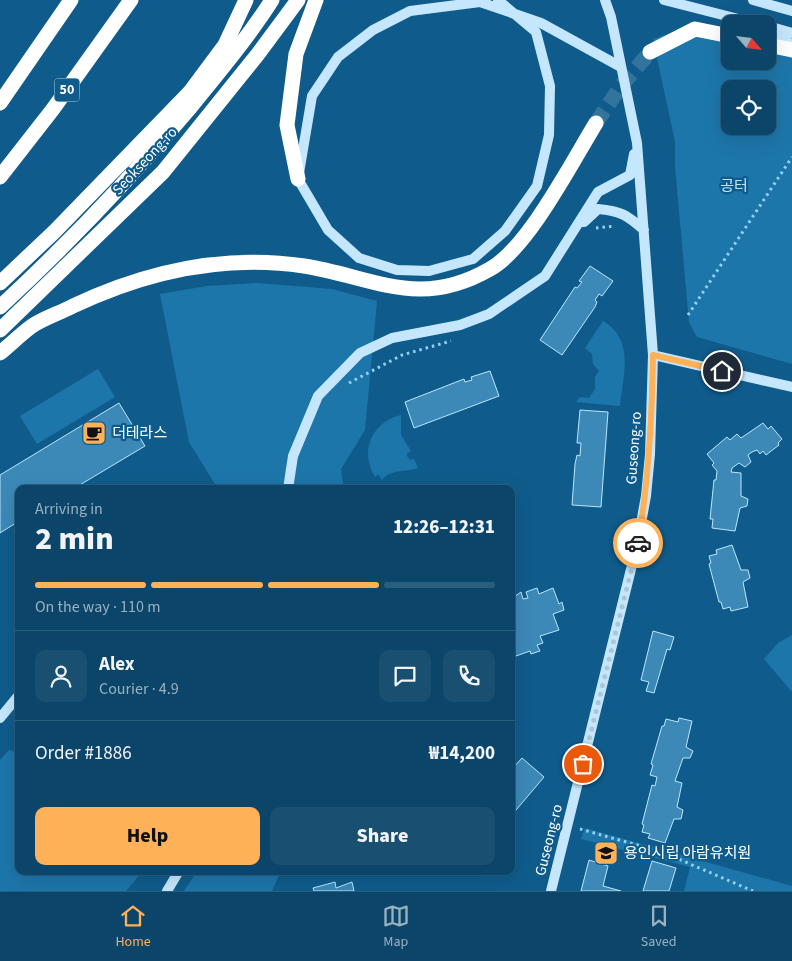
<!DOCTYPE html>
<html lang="en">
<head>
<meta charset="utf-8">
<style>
  body { margin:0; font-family:"Source Sans 3","Noto Sans KR",sans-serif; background:#194f71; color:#f1f3f6; height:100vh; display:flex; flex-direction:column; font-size:19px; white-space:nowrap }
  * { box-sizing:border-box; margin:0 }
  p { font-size:16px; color:#9ab1c0 }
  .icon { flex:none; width:28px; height:28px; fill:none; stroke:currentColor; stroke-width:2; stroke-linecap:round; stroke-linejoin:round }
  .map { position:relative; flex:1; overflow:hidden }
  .drawer { position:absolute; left:15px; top:485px; width:500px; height:390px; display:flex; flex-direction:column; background:#0b4569; border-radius:10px; box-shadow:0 5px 20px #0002,0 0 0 1px #2b5d7d }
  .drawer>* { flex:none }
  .needle { width:32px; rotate:118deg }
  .fabs { position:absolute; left:721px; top:15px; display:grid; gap:10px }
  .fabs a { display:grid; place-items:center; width:55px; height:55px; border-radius:10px; background:#0b4569; box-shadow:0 5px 20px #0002,0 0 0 1px #2b5d7d; font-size:25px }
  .pin { position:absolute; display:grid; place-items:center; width:42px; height:42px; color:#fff; margin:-21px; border:2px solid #fff; border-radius:50%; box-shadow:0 1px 5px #0007 }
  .courier { position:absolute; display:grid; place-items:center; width:50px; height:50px; margin:-25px; border:4px solid #ffb158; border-radius:50%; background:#fff; color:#222; box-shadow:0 1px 6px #0007 }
  .head em { font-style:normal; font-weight:800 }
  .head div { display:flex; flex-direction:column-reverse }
  .head { display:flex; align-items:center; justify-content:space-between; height:85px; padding:0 20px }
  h1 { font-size:32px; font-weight:800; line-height:38px }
  .bar { display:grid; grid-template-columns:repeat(4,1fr); gap:8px 5px; align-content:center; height:60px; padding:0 20px }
  .bar i { height:6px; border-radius:4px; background:#2b5d7d }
  .bar .active { background:#ffb158 }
  .bar p { grid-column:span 4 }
  .line { display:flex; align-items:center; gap:12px; padding:0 20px; border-top:1px solid #2b5d7d }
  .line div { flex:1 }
  .round { display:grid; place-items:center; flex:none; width:52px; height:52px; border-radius:10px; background:#194f71 }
  .cta { display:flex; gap:10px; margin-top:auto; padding:10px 20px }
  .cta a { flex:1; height:58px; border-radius:10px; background:#ffb158; color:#111; font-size:20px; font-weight:800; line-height:58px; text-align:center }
  .cta a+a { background:#194f71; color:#f1f3f6 }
  .tabs { display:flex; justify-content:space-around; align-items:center; height:70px; border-top:1px solid #2b5d7d; background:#0b4569; font-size:14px; color:#9ab1c0 }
  .tabs a { display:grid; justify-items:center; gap:2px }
  .tabs .active { color:#ffb158 }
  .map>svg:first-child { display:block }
  .green { fill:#1d76aa; fill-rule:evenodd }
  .building { fill:#3c89b8; stroke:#bde6fe }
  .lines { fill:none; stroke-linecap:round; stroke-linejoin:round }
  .highway-tunnel { stroke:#33749d; stroke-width:15; stroke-dasharray:15 8; stroke-linecap:butt }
  .path { stroke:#96d0f3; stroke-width:3; stroke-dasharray:2.5 4; stroke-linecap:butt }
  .secondary { stroke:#c5e7fd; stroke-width:10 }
  .highway { stroke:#fff; stroke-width:15 }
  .done { stroke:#abc6d7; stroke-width:5; stroke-dasharray:0 9 }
  .route { stroke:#ffb158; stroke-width:6 }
  .labels { text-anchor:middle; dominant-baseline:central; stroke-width:4.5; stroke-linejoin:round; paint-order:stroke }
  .shield { fill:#0f5c8c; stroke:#b7cedc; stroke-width:1 }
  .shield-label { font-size:14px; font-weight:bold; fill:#fff }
  .street-label { font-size:15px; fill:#fff; stroke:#0f5c8c }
  .park-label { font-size:15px; fill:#bde6fe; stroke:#0f5c8c }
  .poi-label { font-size:15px; fill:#fff; stroke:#0f5c8c; text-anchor:start }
</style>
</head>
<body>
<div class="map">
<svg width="792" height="891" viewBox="0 0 792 891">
  <rect width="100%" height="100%" fill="#0f5c8c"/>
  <path class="green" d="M679,30L730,38V61H768V48L792,55V364L697,337L689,322L675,166V142L653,39ZM730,89H768V126H730Z
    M258,283L332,289L377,301L365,430L341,469L344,489H218L189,442L160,294L207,286Z
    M603,321C635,340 623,375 620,406L576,402L580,397L589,398L595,389V377L599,371L593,364L592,354L585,348Z
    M98,369L115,397L37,444L20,416Z
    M401,415V435L411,451L407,453V456L410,460L414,459L418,468C405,473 392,468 382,480L378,474L375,477C359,451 372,422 401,415Z
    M792,635V690L791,691L764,659L778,643Z
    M9,750L19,753V871H143L126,891H0V760Z
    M585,828L792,886V891H684L690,867L581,839Z
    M197,871H281L272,891H184Z"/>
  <path class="building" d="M590,266L613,281L602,296L599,294L595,300L597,302L595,307L562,355L540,340L575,287L577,288L582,282L579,281Z
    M490,371L499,396L414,428L405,402L464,379L465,382L472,380L471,377Z
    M119,403L145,446L73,489H19V521L0,533V475Z
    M580,410L608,412L601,507L572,505L575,464L577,455L580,456L581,443H577Z
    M763,423L768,429L771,426L782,439L778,443L779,445L766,455L763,451L760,454L757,450L752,452L748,455L751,462L745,467L739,463L732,468L731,472L741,473V496L748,499L747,506L740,508L735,531L712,528L713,519H710L714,480H716L717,471L712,465L714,463L707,454L727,437L730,440L737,434L741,438Z
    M732,545L741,570H748L750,578L743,582L748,607L731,611L730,607L723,609L721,602H719L709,564L711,563L709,556L717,554L716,550Z
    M537,588L539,594L553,588L559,604L562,602L564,610L553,614L559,630L540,636L543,643L537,645L540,651L531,654L530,651L516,656L511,639V599L521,592L523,599L528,598L526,592Z
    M653,631L674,637L670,650L667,649L654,693L646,691L649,682L641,680Z
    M679,718L692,721L686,747L693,751L690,758H683L675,781L682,783L677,807L683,810L681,819H674L665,843L648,838L650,834L642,832L644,825L642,824L652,785L655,786L657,777L650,775L653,765L651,764L662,726H664L666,719L678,722Z
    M522,758L544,777L511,816V770Z
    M589,860L608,866L603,886L621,891H581Z
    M652,861L676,868L669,891H643Z
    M335,882L336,888L352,882L354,891H314L313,888Z"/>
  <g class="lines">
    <path class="highway-tunnel" d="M596,123L621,86L650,52"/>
    <path class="path" d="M596,228L615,226
      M688,315L792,157
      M349,383L402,355L451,341
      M580,829L662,852L753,891"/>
    <path class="secondary" d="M498,0L536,32L550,86L549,135L537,186L505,231L473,259L429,271L397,270L359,258L328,230L298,179L312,96L338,57L373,30L410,11L480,2L541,23L621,67
      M664,0L758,24
      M753,0L792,11
      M768,26L792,33
      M768,34L792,44
      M584,222L598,209C621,211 627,215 644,230
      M653,355L792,387
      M288,489L293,456L318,396L360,353L392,338L460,325L489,314L545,276L598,192L630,175L634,154
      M0,718L19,695
      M167,891L179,871
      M551,891L637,545L646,496L650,454L653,355L637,143L611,17L605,0"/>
    <path class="highway" d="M768,45L792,50
      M650,52L695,29L730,36
      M0,103L71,0
      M0,177L53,109L131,0
      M298,179L287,125L296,54L316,0
      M0,283L54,232L190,92L225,45L246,0
      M0,307C67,245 130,179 189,109C218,73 247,39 272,0
      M0,330L163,172L258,54L298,0
      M0,353C11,344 21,334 32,326C44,318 60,313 73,306C145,272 224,254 304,266C374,277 419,310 490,269C528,248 572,162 596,123"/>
  </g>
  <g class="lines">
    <path class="done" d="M583,764L638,543"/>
    <path class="route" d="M638,543C649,480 652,418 653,355L722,371"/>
  </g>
  <defs>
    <g id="cafe-square" transform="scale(1.25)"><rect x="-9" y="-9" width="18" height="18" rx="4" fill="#ffb158" stroke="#0f5c8c"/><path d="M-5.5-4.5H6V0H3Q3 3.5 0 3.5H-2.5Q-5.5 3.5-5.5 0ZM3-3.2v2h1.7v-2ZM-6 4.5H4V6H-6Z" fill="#111"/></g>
    <g id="school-square" transform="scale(1.25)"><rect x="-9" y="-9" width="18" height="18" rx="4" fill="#ffb158" stroke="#0f5c8c"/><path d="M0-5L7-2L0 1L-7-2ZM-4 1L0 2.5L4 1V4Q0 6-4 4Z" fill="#111"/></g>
  </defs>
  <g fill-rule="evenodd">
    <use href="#cafe-square" x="94" y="433"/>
    <use href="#school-square" x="606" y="853"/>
  </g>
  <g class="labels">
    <rect class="shield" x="54.5" y="78.5" width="25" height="23" rx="4"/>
    <g class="shield-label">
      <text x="67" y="90">50</text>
    </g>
    <g class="street-label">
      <text transform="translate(145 161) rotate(-47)">Seokseong-ro</text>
      <text transform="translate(634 448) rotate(-86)">Guseong-ro</text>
      <text transform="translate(549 840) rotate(-76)">Guseong-ro</text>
    </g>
    <g class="park-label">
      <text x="734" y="186">공터</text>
    </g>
    <g class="poi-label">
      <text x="112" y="433">더테라스</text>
      <text x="624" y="853">용인시립 아람유치원</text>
    </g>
  </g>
</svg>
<div class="fabs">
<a><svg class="needle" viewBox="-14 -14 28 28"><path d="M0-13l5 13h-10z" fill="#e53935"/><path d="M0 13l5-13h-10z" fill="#9ab1c0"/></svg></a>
<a><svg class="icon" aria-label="locate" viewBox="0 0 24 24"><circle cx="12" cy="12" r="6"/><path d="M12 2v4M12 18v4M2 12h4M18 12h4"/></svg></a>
</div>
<div class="pin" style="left:583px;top:764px;background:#ea580c"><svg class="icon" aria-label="bag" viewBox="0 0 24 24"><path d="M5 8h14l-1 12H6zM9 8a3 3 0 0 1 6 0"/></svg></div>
<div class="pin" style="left:722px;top:371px;background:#1f2937"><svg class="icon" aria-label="home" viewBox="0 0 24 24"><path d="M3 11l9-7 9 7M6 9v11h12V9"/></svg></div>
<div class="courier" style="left:638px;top:543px"><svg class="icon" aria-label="car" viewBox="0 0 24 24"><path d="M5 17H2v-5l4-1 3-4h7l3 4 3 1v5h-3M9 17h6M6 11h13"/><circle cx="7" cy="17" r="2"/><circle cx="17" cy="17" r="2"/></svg></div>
<section class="drawer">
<div class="head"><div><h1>2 min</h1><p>Arriving in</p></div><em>12:26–12:31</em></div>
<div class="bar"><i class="active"></i><i class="active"></i><i class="active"></i><i></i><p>On the way · 110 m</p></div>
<div class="line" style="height:90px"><a class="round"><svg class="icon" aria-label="person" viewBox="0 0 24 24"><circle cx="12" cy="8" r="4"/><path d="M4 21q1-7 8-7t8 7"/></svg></a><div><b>Alex</b><p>Courier · 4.9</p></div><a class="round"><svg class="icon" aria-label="chat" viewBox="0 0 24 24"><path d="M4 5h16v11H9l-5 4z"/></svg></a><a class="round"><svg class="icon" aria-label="phone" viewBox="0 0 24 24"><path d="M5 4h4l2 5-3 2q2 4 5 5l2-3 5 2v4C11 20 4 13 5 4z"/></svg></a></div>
<div class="line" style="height:65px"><div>Order #1886</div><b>₩14,200</b></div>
<div class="cta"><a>Help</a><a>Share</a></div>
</section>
</div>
<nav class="tabs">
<a class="active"><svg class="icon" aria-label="home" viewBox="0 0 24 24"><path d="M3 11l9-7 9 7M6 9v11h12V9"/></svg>Home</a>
<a><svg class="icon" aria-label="map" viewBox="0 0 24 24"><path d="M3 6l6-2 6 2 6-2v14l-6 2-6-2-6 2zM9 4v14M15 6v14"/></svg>Map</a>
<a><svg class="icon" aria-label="saved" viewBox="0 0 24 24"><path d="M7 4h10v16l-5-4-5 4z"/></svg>Saved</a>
</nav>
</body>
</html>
